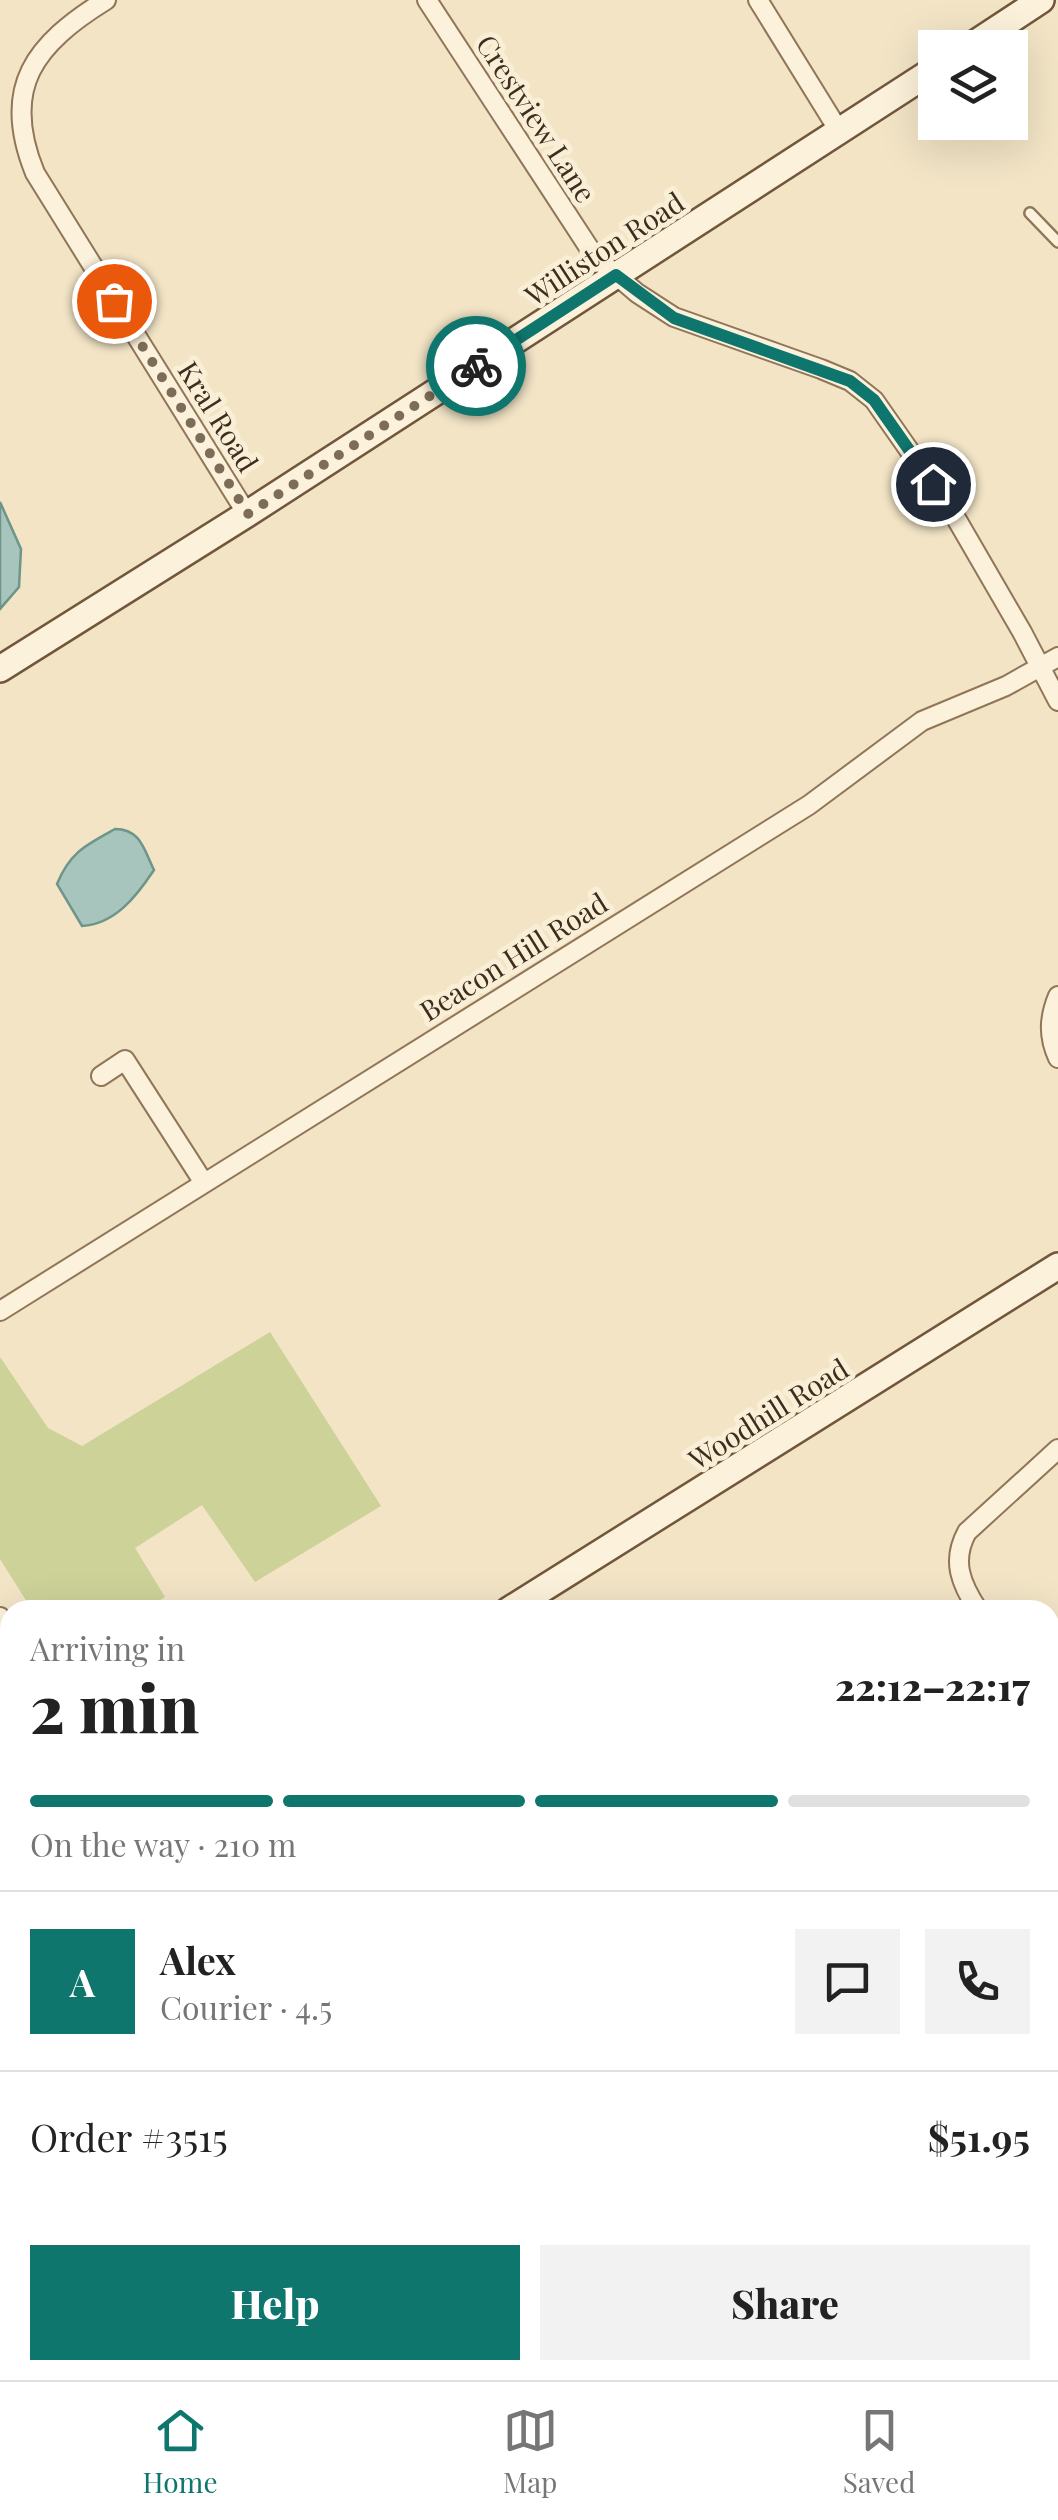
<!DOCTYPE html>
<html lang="en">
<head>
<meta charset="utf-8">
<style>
  body { margin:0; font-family:"Playfair Display",serif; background:#f2f2f2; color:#222; height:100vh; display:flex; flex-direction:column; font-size:38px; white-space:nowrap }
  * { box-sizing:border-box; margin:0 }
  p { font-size:32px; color:#767676 }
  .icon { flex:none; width:55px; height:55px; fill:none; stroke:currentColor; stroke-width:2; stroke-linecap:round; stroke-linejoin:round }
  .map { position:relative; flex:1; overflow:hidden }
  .side { position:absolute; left:0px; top:1600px; width:1060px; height:780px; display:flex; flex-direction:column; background:#fff; border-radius:30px 30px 0 0; box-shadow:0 10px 40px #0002 }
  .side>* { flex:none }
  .tools { position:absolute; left:918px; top:30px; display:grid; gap:20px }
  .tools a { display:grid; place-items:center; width:110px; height:110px; border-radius:0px; background:#fff; box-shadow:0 10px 40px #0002; font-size:50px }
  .pin { position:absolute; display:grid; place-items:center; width:85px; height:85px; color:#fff; margin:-42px; border:5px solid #fff; border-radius:50%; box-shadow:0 2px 10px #0007 }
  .courier { position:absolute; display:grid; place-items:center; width:100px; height:100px; margin:-50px; border:8px solid #0f766e; border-radius:50%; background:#fff; color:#222; box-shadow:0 2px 12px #0007 }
  .overview em { font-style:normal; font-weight:800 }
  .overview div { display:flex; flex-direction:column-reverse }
  .overview { display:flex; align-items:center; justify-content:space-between; height:170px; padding:0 30px }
  h1 { font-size:65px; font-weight:800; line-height:75px }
  .bar { display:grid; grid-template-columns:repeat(4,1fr); gap:15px 10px; align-content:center; height:120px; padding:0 30px }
  .bar i { height:12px; border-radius:8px; background:#e0e0e0 }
  .bar .active { background:#0f766e }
  .bar p { grid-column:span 4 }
  .line { display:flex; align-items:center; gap:25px; padding:0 30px; border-top:2px solid #e0e0e0 }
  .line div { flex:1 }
  .round { display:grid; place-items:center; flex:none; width:105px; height:105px; border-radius:0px; background:#f2f2f2 }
  .primary-button { display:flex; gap:20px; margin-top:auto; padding:20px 30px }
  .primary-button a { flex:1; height:115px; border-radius:0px; background:#0f766e; color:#fff; font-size:40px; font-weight:800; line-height:115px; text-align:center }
  .primary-button a+a { background:#f2f2f2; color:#222 }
  .tabs { display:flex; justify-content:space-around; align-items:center; height:140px; border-top:2px solid #e0e0e0; background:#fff; font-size:28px; color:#767676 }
  .tabs a { display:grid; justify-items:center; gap:5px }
  .tabs .active { color:#0f766e }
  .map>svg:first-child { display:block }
  .green { fill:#ccd298 }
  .water { fill:#a7c5bc; stroke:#6d958a; stroke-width:2.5 }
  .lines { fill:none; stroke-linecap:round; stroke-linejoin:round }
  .lane-casing { stroke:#907559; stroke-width:14 }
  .street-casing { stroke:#907559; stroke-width:22 }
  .secondary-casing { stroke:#72563c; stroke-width:30 }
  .path { stroke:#907559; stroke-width:4; stroke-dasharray:8 5; stroke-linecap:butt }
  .lane { stroke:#fcf1da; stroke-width:9 }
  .street { stroke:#fcf1da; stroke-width:18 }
  .secondary { stroke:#fcf1da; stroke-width:25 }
  .done { stroke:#7d6d58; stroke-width:10; stroke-dasharray:0 18 }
  .route { stroke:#0f766e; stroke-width:12 }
  .labels { text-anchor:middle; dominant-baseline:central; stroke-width:10; stroke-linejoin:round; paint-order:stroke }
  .street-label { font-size:28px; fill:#3e2d1e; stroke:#f9eed6 }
</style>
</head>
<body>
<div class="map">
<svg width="1058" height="2380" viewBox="0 0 1058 2380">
  <rect width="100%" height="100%" fill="#f2e4c5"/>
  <path class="green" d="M270,1332L381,1506L255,1582L202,1505L135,1548L165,1597L144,1610H32L0,1559V1357L48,1428L82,1446Z
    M10,2114V2370H294L303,2380H0V2121Z"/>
  <path class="water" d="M0,502L21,549L19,587L0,609Z
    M115,829C141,829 144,850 154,870C136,897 115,924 82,926L57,884C70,852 86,845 115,829Z"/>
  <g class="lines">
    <g class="lane-casing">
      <path id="lane" d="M1030,213L1058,242
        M0,1711L10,1705"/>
    </g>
    <g class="street-casing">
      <path id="street" d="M106,0C35,44 0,87 35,173L247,514
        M427,0L595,257L637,293L674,317L821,369L850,381L874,400L953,513L1022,632L1058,701
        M758,0L839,131
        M1058,996C1049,1018 1048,1036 1058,1058
        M101,1076L125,1060L204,1183
        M0,1311L809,805L922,721L1006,686L1058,657
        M978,1610C961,1584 951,1561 967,1532L1058,1449
        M0,1617L10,1634
        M1050,1717L1058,1729
        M563,2370L572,2380
        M483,2380L495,2370
        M716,2380L731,2370"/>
    </g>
    <g class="secondary-casing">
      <path id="secondary" d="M968,48L1041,0
        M0,669L247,514L935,69
        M509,1610L1058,1266
        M0,1925L10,1919"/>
    </g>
    <path class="path" d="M481,1610L490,1604
      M0,2180L10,2174
      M0,2253L10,2246"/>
    <use href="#lane" class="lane"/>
    <use href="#street" class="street"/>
    <use href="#secondary" class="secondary"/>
  </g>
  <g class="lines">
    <path class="done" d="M114,301L248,514L476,366"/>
    <path class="route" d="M476,366L616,275L674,318L850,381L874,400L933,484"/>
  </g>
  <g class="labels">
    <g class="street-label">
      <text transform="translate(537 118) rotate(57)">Crestview Lane</text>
      <text transform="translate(604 248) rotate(-33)">Williston Road</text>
      <text transform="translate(219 416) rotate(58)">Kral Road</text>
      <text transform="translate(513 956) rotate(-32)">Beacon Hill Road</text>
      <text transform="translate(768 1413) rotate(-32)">Woodhill Road</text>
    </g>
  </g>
</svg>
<div class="tools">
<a><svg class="icon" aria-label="layers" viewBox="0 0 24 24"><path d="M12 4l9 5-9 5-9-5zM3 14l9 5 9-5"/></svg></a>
</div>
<div class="pin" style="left:114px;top:301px;background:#ea580c"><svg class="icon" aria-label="bag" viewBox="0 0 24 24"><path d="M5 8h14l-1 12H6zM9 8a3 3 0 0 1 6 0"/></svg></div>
<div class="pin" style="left:933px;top:484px;background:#1f2937"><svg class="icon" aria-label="home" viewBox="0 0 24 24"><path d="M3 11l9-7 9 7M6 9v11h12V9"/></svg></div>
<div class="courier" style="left:476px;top:366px"><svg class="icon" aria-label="bike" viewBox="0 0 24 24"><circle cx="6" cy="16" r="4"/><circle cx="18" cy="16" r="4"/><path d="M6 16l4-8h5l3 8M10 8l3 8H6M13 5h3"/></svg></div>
<section class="side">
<div class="overview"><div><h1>2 min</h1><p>Arriving in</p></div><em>22:12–22:17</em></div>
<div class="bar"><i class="active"></i><i class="active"></i><i class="active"></i><i></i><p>On the way · 210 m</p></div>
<div class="line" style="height:180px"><b class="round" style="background:#0f766e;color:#fff">A</b><div><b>Alex</b><p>Courier · 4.5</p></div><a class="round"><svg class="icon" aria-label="chat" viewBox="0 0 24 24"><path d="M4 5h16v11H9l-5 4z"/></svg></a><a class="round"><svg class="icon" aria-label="phone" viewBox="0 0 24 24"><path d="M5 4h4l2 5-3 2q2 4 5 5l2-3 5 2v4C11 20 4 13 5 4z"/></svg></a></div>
<div class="line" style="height:130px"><div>Order #3515</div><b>$51.95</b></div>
<div class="primary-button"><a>Help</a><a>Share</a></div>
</section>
</div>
<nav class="tabs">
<a class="active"><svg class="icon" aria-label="home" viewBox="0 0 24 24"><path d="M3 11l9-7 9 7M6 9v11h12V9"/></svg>Home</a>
<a><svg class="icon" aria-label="map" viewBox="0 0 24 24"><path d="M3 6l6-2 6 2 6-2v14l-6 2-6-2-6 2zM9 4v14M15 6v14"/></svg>Map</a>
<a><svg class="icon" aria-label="saved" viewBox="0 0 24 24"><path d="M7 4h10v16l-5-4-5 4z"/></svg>Saved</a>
</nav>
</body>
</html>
